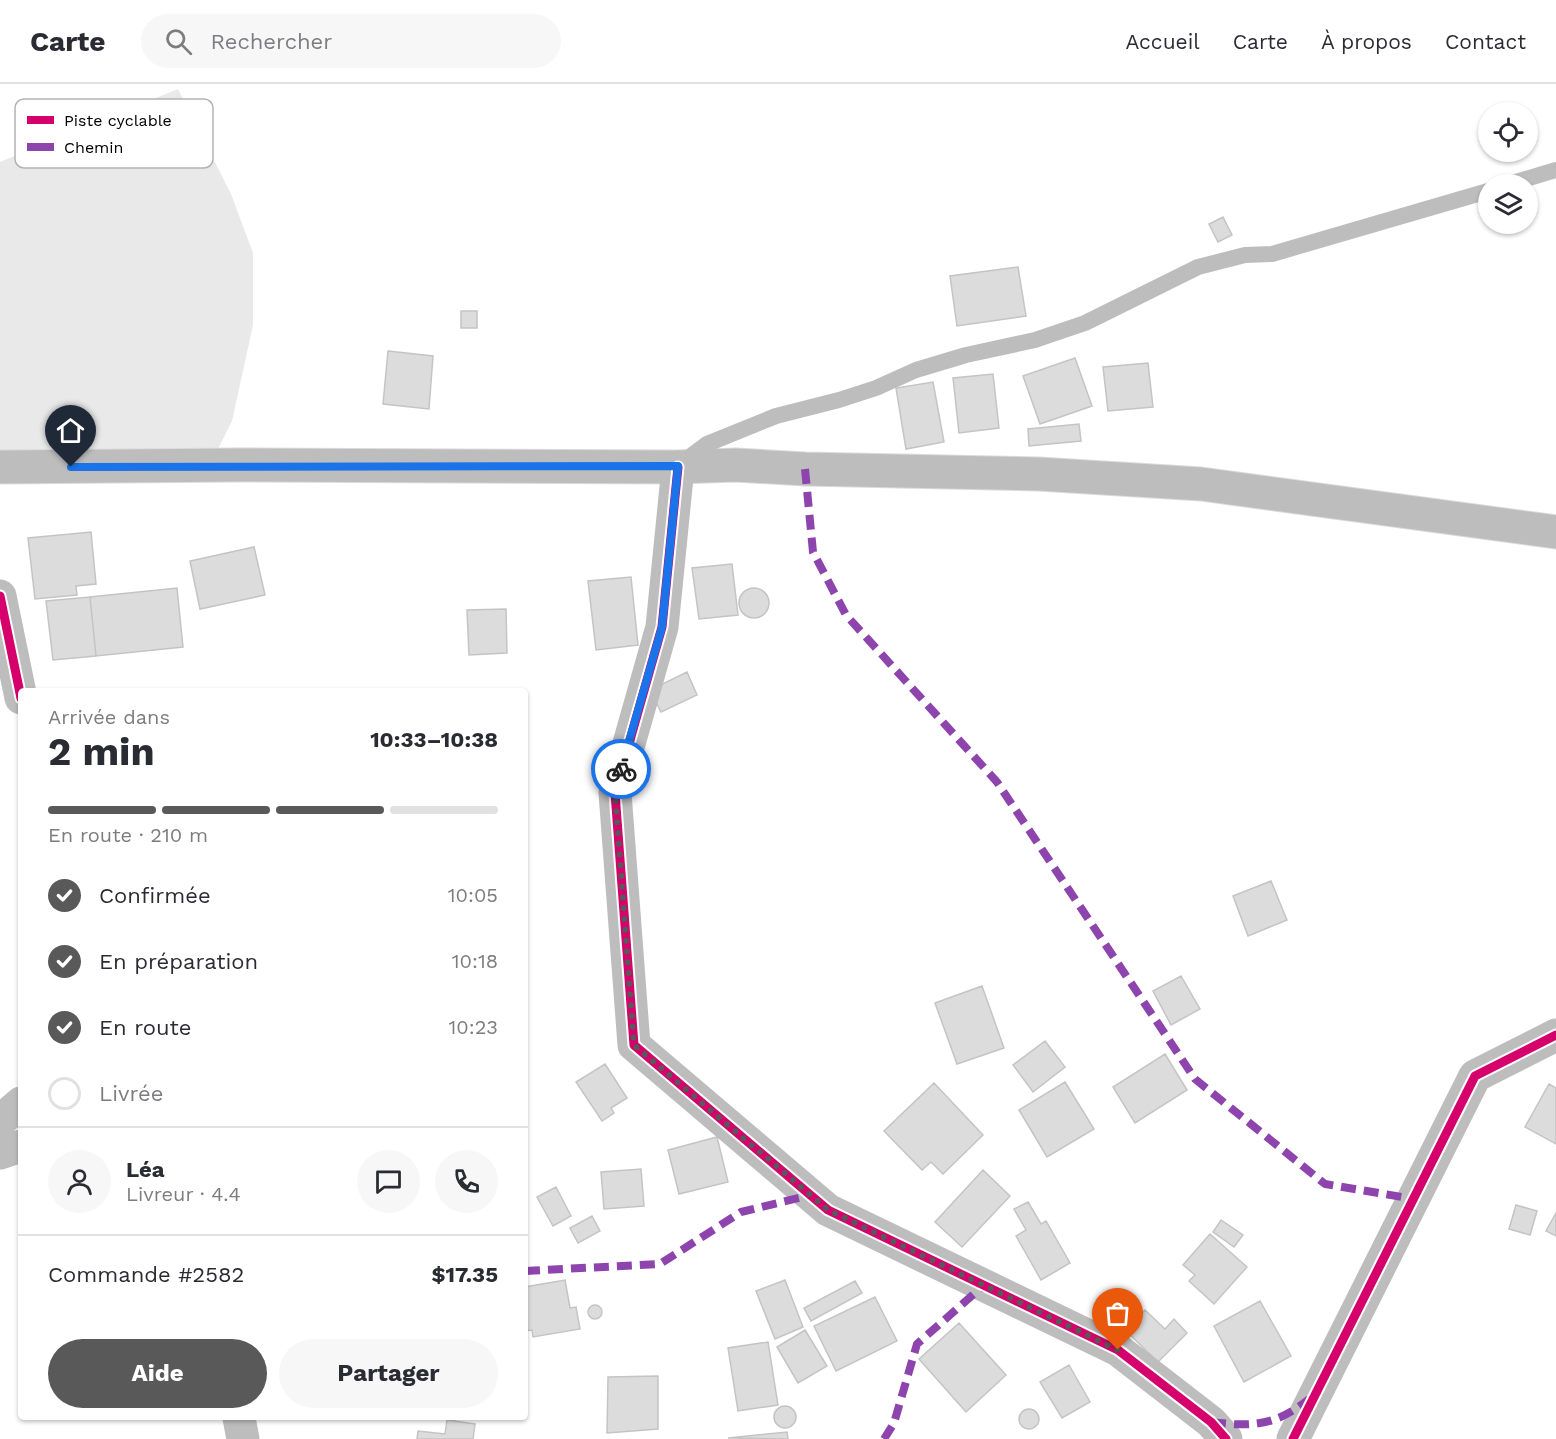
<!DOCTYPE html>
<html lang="fr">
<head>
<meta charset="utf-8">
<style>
  body { margin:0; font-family:"Work Sans",sans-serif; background:#f7f7f7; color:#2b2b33; height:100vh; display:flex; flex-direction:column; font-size:22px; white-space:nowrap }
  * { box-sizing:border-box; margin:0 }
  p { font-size:20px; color:#7c7c81 }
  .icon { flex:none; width:33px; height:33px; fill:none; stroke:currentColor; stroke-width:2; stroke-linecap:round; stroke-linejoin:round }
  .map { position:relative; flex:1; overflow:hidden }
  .sheet { position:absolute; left:18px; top:604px; width:510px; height:732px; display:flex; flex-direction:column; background:#fff; border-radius:6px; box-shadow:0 2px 4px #0004 }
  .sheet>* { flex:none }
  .controls { position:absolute; left:1478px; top:18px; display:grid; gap:12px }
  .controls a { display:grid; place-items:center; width:60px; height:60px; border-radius:50%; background:#fff; box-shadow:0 2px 4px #0004; font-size:30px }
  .pin { position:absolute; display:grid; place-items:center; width:51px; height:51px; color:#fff; margin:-62px -26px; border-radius:50% 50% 50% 0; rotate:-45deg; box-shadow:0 0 6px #0007 }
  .pin .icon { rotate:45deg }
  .courier { position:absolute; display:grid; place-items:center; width:60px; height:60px; margin:-30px; border:4px solid #1a73e8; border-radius:50%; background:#fff; color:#222; box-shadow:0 2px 8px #0007 }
  .overview em { font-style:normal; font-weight:700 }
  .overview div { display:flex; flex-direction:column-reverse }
  .overview { display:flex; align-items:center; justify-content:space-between; height:102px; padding:0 30px }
  h1 { font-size:39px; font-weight:700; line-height:45px }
  .bar { display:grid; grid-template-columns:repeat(4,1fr); gap:9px 6px; align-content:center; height:72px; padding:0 30px }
  .bar i { height:8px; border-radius:4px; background:#e1e1e2 }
  .bar .on { background:#595959 }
  .bar p { grid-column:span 4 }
  .line { display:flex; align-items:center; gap:15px; padding:0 30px; border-top:2px solid #e1e1e2 }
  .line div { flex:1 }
  .round { display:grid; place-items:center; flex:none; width:63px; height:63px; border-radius:32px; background:#f7f7f7 }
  ol { padding:0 30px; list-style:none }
  li { display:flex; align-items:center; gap:18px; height:66px }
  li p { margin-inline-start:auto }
  li .icon { padding:6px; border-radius:50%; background:#595959; color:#fff; stroke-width:4 }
  li:last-child { color:#7c7c81 }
  li i { width:33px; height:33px; border:3px solid #e1e1e2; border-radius:50% }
  .action { display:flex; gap:12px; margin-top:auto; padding:12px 30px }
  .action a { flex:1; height:69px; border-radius:36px; background:#595959; color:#fff; font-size:24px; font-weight:700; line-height:69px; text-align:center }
  .action a+a { background:#f7f7f7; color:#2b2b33 }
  header { display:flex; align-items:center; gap:36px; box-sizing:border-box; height:84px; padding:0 30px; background:#fff; border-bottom:2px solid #e1e1e2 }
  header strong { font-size:28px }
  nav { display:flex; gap:33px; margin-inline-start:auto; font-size:21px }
  .search { width:420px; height:54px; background:#f7f7f7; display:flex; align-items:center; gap:15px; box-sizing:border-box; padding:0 21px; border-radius:33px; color:#7c7c81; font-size:22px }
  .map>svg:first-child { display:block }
  .green { fill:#e9e9e9 }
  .building { fill:#dcdcdc; stroke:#c4c4c4; stroke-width:1.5 }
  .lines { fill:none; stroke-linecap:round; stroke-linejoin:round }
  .trunk-casing { stroke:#dbdbdb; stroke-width:35 }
  .service { stroke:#bdbdbd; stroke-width:16 }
  .minor { stroke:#bdbdbd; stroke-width:33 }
  .trunk { stroke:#bdbdbd; stroke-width:33 }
  .quiet { stroke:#8e44ad; stroke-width:8; stroke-dasharray:15 8; stroke-linecap:butt }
  .cycleway-casing { stroke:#fff; stroke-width:13 }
  .cycleway { stroke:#d6006c; stroke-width:9 }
  .done { stroke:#595959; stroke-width:6; stroke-dasharray:0 10.8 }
  .route { stroke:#1a73e8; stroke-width:8 }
  .key { fill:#fff; stroke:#b2b2b2; stroke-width:1.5 }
  .key-label { font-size:16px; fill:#000 }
</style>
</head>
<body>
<header>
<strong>Carte</strong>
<div class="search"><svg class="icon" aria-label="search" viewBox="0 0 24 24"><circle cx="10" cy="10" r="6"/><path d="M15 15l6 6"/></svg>Rechercher</div>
<nav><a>Accueil</a><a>Carte</a><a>À propos</a><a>Contact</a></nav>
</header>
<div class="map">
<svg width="1556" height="1355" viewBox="0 0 1556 1355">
  <rect width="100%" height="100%" fill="#fff"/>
  <path class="green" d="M178,5L231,110L253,169V241L232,337L218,365L0,376V78Z"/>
  <path class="building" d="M1223,133L1232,151L1218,158L1209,140Z
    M1018,183L1026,232L957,242L950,192Z
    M461,227H477V244H461Z
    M388,267L433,272L429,325L383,320Z
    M1075,274L1092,322L1040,340L1023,292Z
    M1148,279L1153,323L1108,327L1103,283Z
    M993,290L999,344L959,349L953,294Z
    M933,298L944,358L906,365L896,304Z
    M1079,340L1081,357L1029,362L1028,345Z
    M91,448L96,500L76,502L77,511L35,515L28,454Z
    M254,463L265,511L200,525L190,477Z
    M732,480L738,531L699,535L692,484Z
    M631,493L638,561L596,566L588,497Z
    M739 519a15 15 0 1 1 30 0a15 15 0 1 1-30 0Z
    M177,504L183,563L96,572L90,513Z
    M90,513L96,572L53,576L46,517Z
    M506,525L507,569L469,571L467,526Z
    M687,588L697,611L661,628L650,606Z
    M1271,797L1287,836L1248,852L1233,812Z
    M1181,892L1200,925L1171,941L1153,907Z
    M982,902L1004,964L957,980L935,919Z
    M1045,957L1065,983L1033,1008L1013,981Z
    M1165,970L1187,1006L1135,1039L1113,1003Z
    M605,980L627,1014L611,1024L614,1029L602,1037L576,998Z
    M1065,998L1094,1045L1047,1073L1019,1026Z
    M934,999L983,1051L943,1090L931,1078L922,1086L884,1047Z
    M1549,1000L1556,1004V1060L1525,1043Z
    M717,1053L728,1098L679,1110L668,1066Z
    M641,1085L644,1122L604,1125L601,1088Z
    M983,1086L1010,1112L962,1163L935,1138Z
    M556,1103L571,1132L553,1142L537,1113Z
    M1028,1118L1041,1140L1046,1137L1070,1179L1041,1196L1016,1152L1026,1146L1014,1125Z
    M1516,1121L1537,1127L1530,1151L1509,1145Z
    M1556,1129V1152L1546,1147Z
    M592,1132L600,1147L578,1159L570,1144Z
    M1221,1136L1243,1151L1234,1163L1213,1148Z
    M1210,1150L1247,1183L1214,1220L1189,1197L1195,1191L1183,1181Z
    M565,1196L570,1224L576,1223L580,1245L533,1253L532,1246L525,1247V1203Z
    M785,1196L803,1243L775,1255L756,1207Z
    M855,1197L862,1209L811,1237L804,1224Z
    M875,1213L897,1257L836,1287L814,1242Z
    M1260,1217L1291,1272L1244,1298L1214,1242Z
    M588 1228a7 7 0 1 1 14 0a7 7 0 1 1-14 0Z
    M1145,1226L1165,1245L1174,1235L1187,1249L1158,1278L1125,1246Z
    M959,1239L1006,1291L966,1328L919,1275Z
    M805,1246L827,1282L798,1299L777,1263Z
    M768,1258L778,1321L738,1327L728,1264Z
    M1069,1281L1090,1318L1062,1334L1040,1298Z
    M658,1292V1345L607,1349L608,1293Z
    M774 1333a11 11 0 1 1 22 0a11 11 0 1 1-22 0Z
    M1019 1335a10 10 0 1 1 20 0a10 10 0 1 1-20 0Z
    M447,1336L475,1340L473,1355H417L418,1347L445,1350Z
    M787,1348L788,1355L728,1354Z"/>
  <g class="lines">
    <g class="trunk-casing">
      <path id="trunk" d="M0,383L236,381L678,383L736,381L805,385L1039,390L1201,400L1556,448"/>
    </g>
    <path class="service" d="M1509,100L1556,86
      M683,378L707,360L776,332L839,316L876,304L916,286L966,271L1035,256L1085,239L1198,183L1245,171L1272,170L1488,107"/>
    <path class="minor" d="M678,383L662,543L615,709L634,961L828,1126L1118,1266L1211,1338L1226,1355
      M0,512L21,614
      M0,1037L21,1019
      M0,1069L21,1062
      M239,1334L243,1355
      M1293,1355L1475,992L1556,951"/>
    <use href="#trunk" class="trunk"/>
    <path class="quiet" d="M805,385L813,468L846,531L997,698L1195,995L1325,1100L1414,1115
      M525,1187L660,1180L741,1128L811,1111
      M1211,1338C1252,1343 1276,1342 1309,1315
      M884,1355L894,1339L917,1260L984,1201"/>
    <g class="cycleway-casing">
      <path id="cycleway" d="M678,383L662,543L615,709L634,961L828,1126L1118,1266L1211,1338L1226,1355
        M0,512L21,614
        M1293,1355L1475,992L1556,951"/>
    </g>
    <use href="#cycleway" class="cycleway"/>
  </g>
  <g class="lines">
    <path class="done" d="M621,685L615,709L634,961L828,1126L1118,1266"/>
    <path class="route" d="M71,383L678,382L662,543L621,685"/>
  </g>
  <rect x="15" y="15" width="198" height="69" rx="9" class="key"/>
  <rect x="27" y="32" width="27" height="8" fill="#d6006c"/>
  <rect x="27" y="59" width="27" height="8" fill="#8e44ad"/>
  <g class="key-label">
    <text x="64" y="42">Piste cyclable</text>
    <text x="64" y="69">Chemin</text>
  </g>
</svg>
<div class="controls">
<a><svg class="icon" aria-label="locate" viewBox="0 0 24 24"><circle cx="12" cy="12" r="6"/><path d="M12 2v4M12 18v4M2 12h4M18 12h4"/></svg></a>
<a><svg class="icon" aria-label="layers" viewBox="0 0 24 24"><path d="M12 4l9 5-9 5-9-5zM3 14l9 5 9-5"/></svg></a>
</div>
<div class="pin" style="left:1118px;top:1266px;background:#ea580c"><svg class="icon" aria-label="bag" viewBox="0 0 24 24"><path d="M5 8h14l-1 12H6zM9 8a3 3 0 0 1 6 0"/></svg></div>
<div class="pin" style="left:71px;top:383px;background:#1f2937"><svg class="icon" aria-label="home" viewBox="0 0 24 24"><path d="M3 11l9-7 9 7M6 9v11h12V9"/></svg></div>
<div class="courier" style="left:621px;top:685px"><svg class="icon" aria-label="bike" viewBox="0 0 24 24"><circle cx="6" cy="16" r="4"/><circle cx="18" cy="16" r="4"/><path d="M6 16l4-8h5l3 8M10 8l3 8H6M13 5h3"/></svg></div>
<section class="sheet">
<div class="overview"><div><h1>2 min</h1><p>Arrivée dans</p></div><em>10:33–10:38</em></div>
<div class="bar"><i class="on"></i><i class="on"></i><i class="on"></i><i></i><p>En route · 210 m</p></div>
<ol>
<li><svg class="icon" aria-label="check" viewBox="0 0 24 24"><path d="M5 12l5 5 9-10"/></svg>Confirmée<p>10:05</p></li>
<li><svg class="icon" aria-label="check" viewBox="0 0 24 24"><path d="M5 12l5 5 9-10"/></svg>En préparation<p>10:18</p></li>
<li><svg class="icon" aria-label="check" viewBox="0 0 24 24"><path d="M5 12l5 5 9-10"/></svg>En route<p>10:23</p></li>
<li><i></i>Livrée</li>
</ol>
<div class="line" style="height:108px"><a class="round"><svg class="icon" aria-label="person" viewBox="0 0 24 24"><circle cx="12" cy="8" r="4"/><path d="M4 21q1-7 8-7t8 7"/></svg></a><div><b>Léa</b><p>Livreur · 4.4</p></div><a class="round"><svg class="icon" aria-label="chat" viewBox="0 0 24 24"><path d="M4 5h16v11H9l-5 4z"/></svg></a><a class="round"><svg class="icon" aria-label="phone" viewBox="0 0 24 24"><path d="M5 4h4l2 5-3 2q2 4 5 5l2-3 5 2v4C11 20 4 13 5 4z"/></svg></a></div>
<div class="line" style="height:78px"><div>Commande #2582</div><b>$17.35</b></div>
<div class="action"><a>Aide</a><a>Partager</a></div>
</section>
</div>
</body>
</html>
